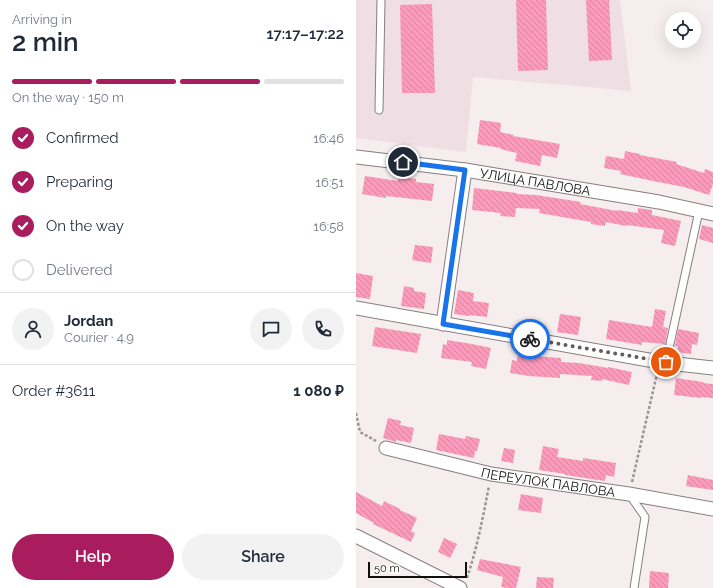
<!DOCTYPE html>
<html lang="en">
<head>
<meta charset="utf-8">
<style>
  body { margin:0; font-family:Raleway,sans-serif; background:#f2f2f3; color:#1f2937; height:100vh; display:flex; flex-direction:column; font-size:15px; white-space:nowrap }
  * { box-sizing:border-box; margin:0 }
  p { font-size:13px; color:#747a83 }
  .icon { flex:none; width:22px; height:22px; fill:none; stroke:currentColor; stroke-width:2; stroke-linecap:round; stroke-linejoin:round }
  .map { position:relative; flex:1; overflow:hidden }
  .sheet { display:flex; flex-direction:column; background:#fff; width:356px }
  .sheet>* { flex:none }
  .controls { position:absolute; left:309px; top:12px; display:grid; gap:8px }
  .controls a { display:grid; place-items:center; width:36px; height:36px; border-radius:50%; background:#fff; box-shadow:0 4px 16px #0002; font-size:20px }
  .scale { position:absolute; left:12px; bottom:10px; width:99px; box-sizing:border-box; padding-left:4px; border:2px solid #110e0f; border-top:0; font-size:11px; line-height:14px; white-space:nowrap; color:#110e0f; -webkit-text-stroke:3px #fefcfd; paint-order:stroke }
  .pin { position:absolute; display:grid; place-items:center; width:34px; height:34px; color:#fff; margin:-17px; border:2px solid #fff; border-radius:50%; box-shadow:0 1px 4px #0007 }
  .courier { position:absolute; display:grid; place-items:center; width:40px; height:40px; margin:-20px; border:3px solid #1a73e8; border-radius:50%; background:#fff; color:#222; box-shadow:0 1px 5px #0007 }
  .head em { font-style:normal; font-weight:600 }
  .head div { display:flex; flex-direction:column-reverse }
  .head { display:flex; align-items:center; justify-content:space-between; height:68px; padding:0 12px }
  h1 { font-size:26px; font-weight:600; line-height:30px }
  .bar { display:grid; grid-template-columns:repeat(4,1fr); gap:6px 4px; align-content:center; height:48px; padding:0 12px }
  .bar i { height:5px; border-radius:3px; background:#e0e1e3 }
  .bar .active { background:#a91d5f }
  .bar p { grid-column:span 4 }
  .line { display:flex; align-items:center; gap:10px; padding:0 12px; border-top:1px solid #e0e1e3 }
  .line div { flex:1 }
  .round { display:grid; place-items:center; flex:none; width:42px; height:42px; border-radius:21px; background:#f2f2f3 }
  ol { padding:0 12px; list-style:none }
  li { display:flex; align-items:center; gap:12px; height:44px }
  li p { margin-inline-start:auto }
  li .icon { padding:4px; border-radius:50%; background:#a91d5f; color:#fff; stroke-width:4 }
  li:last-child { color:#747a83 }
  li i { width:22px; height:22px; border:2px solid #e0e1e3; border-radius:50% }
  .cta { display:flex; gap:8px; margin-top:auto; padding:8px 12px }
  .cta a { flex:1; height:46px; border-radius:24px; background:#a91d5f; color:#fff; font-size:16px; font-weight:600; line-height:46px; text-align:center }
  .cta a+a { background:#f2f2f3; color:#1f2937 }
  main { display:flex; flex:1; min-height:0 }
  .map>svg:first-child { display:block }
  .built { fill:#efdee3 }
  .building { fill:url(#building-back-hatch) }
  .lines { fill:none; stroke-linecap:round; stroke-linejoin:round }
  .lane-casing { stroke:#867e80; stroke-width:9 }
  .street-casing { stroke:#867e80; stroke-width:15 }
  .path { stroke:#9a9495; stroke-width:2.5; stroke-dasharray:3 2; stroke-linecap:butt }
  .lane { stroke:#fff; stroke-width:7 }
  .street { stroke:#fff; stroke-width:13 }
  .done { stroke:#615c5d; stroke-width:4; stroke-dasharray:0 7.2 }
  .route { stroke:#1a73e8; stroke-width:5 }
  .labels { text-anchor:middle; dominant-baseline:central; stroke-width:4; stroke-linejoin:round; paint-order:stroke }
  .street-label { font-size:13px; fill:#110e0f; stroke:#fefcfd }
</style>
</head>
<body>
<main>
<section class="sheet">
<div class="head"><div><h1>2 min</h1><p>Arriving in</p></div><em>17:17–17:22</em></div>
<div class="bar"><i class="active"></i><i class="active"></i><i class="active"></i><i></i><p>On the way · 150 m</p></div>
<ol>
<li><svg class="icon" aria-label="check" viewBox="0 0 24 24"><path d="M5 12l5 5 9-10"/></svg>Confirmed<p>16:46</p></li>
<li><svg class="icon" aria-label="check" viewBox="0 0 24 24"><path d="M5 12l5 5 9-10"/></svg>Preparing<p>16:51</p></li>
<li><svg class="icon" aria-label="check" viewBox="0 0 24 24"><path d="M5 12l5 5 9-10"/></svg>On the way<p>16:58</p></li>
<li><i></i>Delivered</li>
</ol>
<div class="line" style="height:72px"><a class="round"><svg class="icon" aria-label="person" viewBox="0 0 24 24"><circle cx="12" cy="8" r="4"/><path d="M4 21q1-7 8-7t8 7"/></svg></a><div><b>Jordan</b><p>Courier · 4.9</p></div><a class="round"><svg class="icon" aria-label="chat" viewBox="0 0 24 24"><path d="M4 5h16v11H9l-5 4z"/></svg></a><a class="round"><svg class="icon" aria-label="phone" viewBox="0 0 24 24"><path d="M5 4h4l2 5-3 2q2 4 5 5l2-3 5 2v4C11 20 4 13 5 4z"/></svg></a></div>
<div class="line" style="height:52px"><div>Order #3611</div><b>1 080 ₽</b></div>
<div class="cta"><a>Help</a><a>Share</a></div>
</section>
<div class="map">
<svg width="357" height="588" viewBox="0 0 357 588">
  <defs>
    <pattern id="building-back-hatch" width="6" height="6" patternUnits="userSpaceOnUse"><rect width="6" height="6" fill="#fd99ba"/><path d="M-1 5l2 2M0 0l6 6M5-1l2 2" fill="none" stroke="#d8839f"/></pattern>
  </defs>
  <rect width="100%" height="100%" fill="#f6edef"/>
  <path class="built" d="M0,0H264L275,91L117,77L110,152L0,138Z"/>
  <path class="building" d="M160,0H190L192,70L162,71Z
    M230,0H253L256,60L233,61Z
    M76,4L79,93H46L44,5Z
    M124,120L145,123L144,132L158,135L157,136L204,144L201,158L186,155L184,166L159,161L161,153L144,149L145,148L121,144Z
    M269,151L284,154V155L321,162L320,164L348,173L349,169L357,172V184L353,195L328,187L297,181L264,174L265,171L248,168L250,156L268,159Z
    M9,176L42,181V177L60,179V182L78,184L76,201L30,196V198L6,194Z
    M118,188L161,193V194L180,195L225,202L224,204L261,211V210L282,213V208L296,210V215L325,221L319,246L305,243L308,230L271,225L270,226L250,222L249,226L235,224V222L183,213L184,209L160,208L159,217L144,216L145,213L116,210Z
    M346,225L357,228V243L343,239Z
    M59,245L77,247L75,263L56,260Z
    M0,273L17,276L14,299L0,297Z
    M48,286L58,288V291L70,293L68,309L45,306Z
    M102,290L118,293L117,301L133,303L131,317L114,315L113,316L98,314Z
    M299,309L310,311L307,327L312,328L309,344L286,342V345L250,339L253,320L296,327Z
    M204,314L225,317L222,335L201,332Z
    M19,327L65,334L61,353L16,346Z
    M322,329L343,333L341,345L336,344L335,354L321,352L322,346H319Z
    M91,340L116,344L135,348L130,369L115,366L116,362L85,358L87,344L91,345Z
    M162,353L177,355L176,356L205,358V362L223,363L252,368V367L276,372L273,385L246,379V381L235,380L236,376L204,374V378L173,376L154,373L156,360L161,361Z
    M320,378L347,382V383L357,384V398L345,397V398L318,395Z
    M32,418L45,421L44,425L58,428L55,443L40,440V442L27,438Z
    M83,434L109,439L110,436L124,439L121,451H119L118,458L80,450Z
    M187,446L203,449L201,457L227,461V458L260,463L258,477L250,475L249,481L209,475V474L183,470Z
    M148,448L159,450L157,463L145,461Z
    M332,475L357,480V490L330,486Z
    M0,492L26,506L28,501L44,509V510L61,518L55,531L59,533L55,542L17,524L18,523L0,513Z
    M165,494L187,498L185,513L162,510Z
    M88,538L101,544L94,558L82,552Z
    M124,559L165,567L160,588H152L145,587L147,577L121,570Z
    M294,571L313,573L312,588H293Z
    M181,577L198,578L197,588H180Z"/>
  <g class="lines">
    <g class="lane-casing">
      <path id="lane" d="M23,110L25,0
        M310,362L343,211
        M273,494L289,517L278,588"/>
    </g>
    <g class="street-casing">
      <g id="street">
        <path id="s1" d="M0,157L109,170L303,202L357,214"/>
        <path d="M0,308L304,362L357,368"/>
        <path d="M87,324L109,170"/>
        <path id="s2" d="M30,448L135,474L273,494L357,509"/>
        <path d="M0,536L104,588"/>
      </g>
    </g>
    <path class="path" d="M0,413L4,432L20,441
      M276,482L301,374
      M111,578C121,548 127,517 133,486"/>
    <use href="#lane" class="lane"/>
    <use href="#street" class="street"/>
  </g>
  <g class="lines">
    <path class="done" d="M174,339L310,362"/>
    <path class="route" d="M47,162L109,170L87,324L174,339"/>
  </g>
  <g class="labels">
    <g class="street-label">
      <text stroke="none"><textPath href="#s1" startOffset="181">УЛИЦА ПАВЛОВА</textPath></text>
      <text stroke="none"><textPath href="#s2" startOffset="166">ПЕРЕУЛОК ПАВЛОВА</textPath></text>
    </g>
  </g>
</svg>
<div class="controls">
<a><svg class="icon" aria-label="locate" viewBox="0 0 24 24"><circle cx="12" cy="12" r="6"/><path d="M12 2v4M12 18v4M2 12h4M18 12h4"/></svg></a>
</div>
<div class="scale">50 m</div>
<div class="pin" style="left:310px;top:362px;background:#ea580c"><svg class="icon" aria-label="bag" viewBox="0 0 24 24"><path d="M5 8h14l-1 12H6zM9 8a3 3 0 0 1 6 0"/></svg></div>
<div class="pin" style="left:47px;top:162px;background:#1f2937"><svg class="icon" aria-label="home" viewBox="0 0 24 24"><path d="M3 11l9-7 9 7M6 9v11h12V9"/></svg></div>
<div class="courier" style="left:174px;top:339px"><svg class="icon" aria-label="bike" viewBox="0 0 24 24"><circle cx="6" cy="16" r="4"/><circle cx="18" cy="16" r="4"/><path d="M6 16l4-8h5l3 8M10 8l3 8H6M13 5h3"/></svg></div>
</div>
</main>
</body>
</html>
